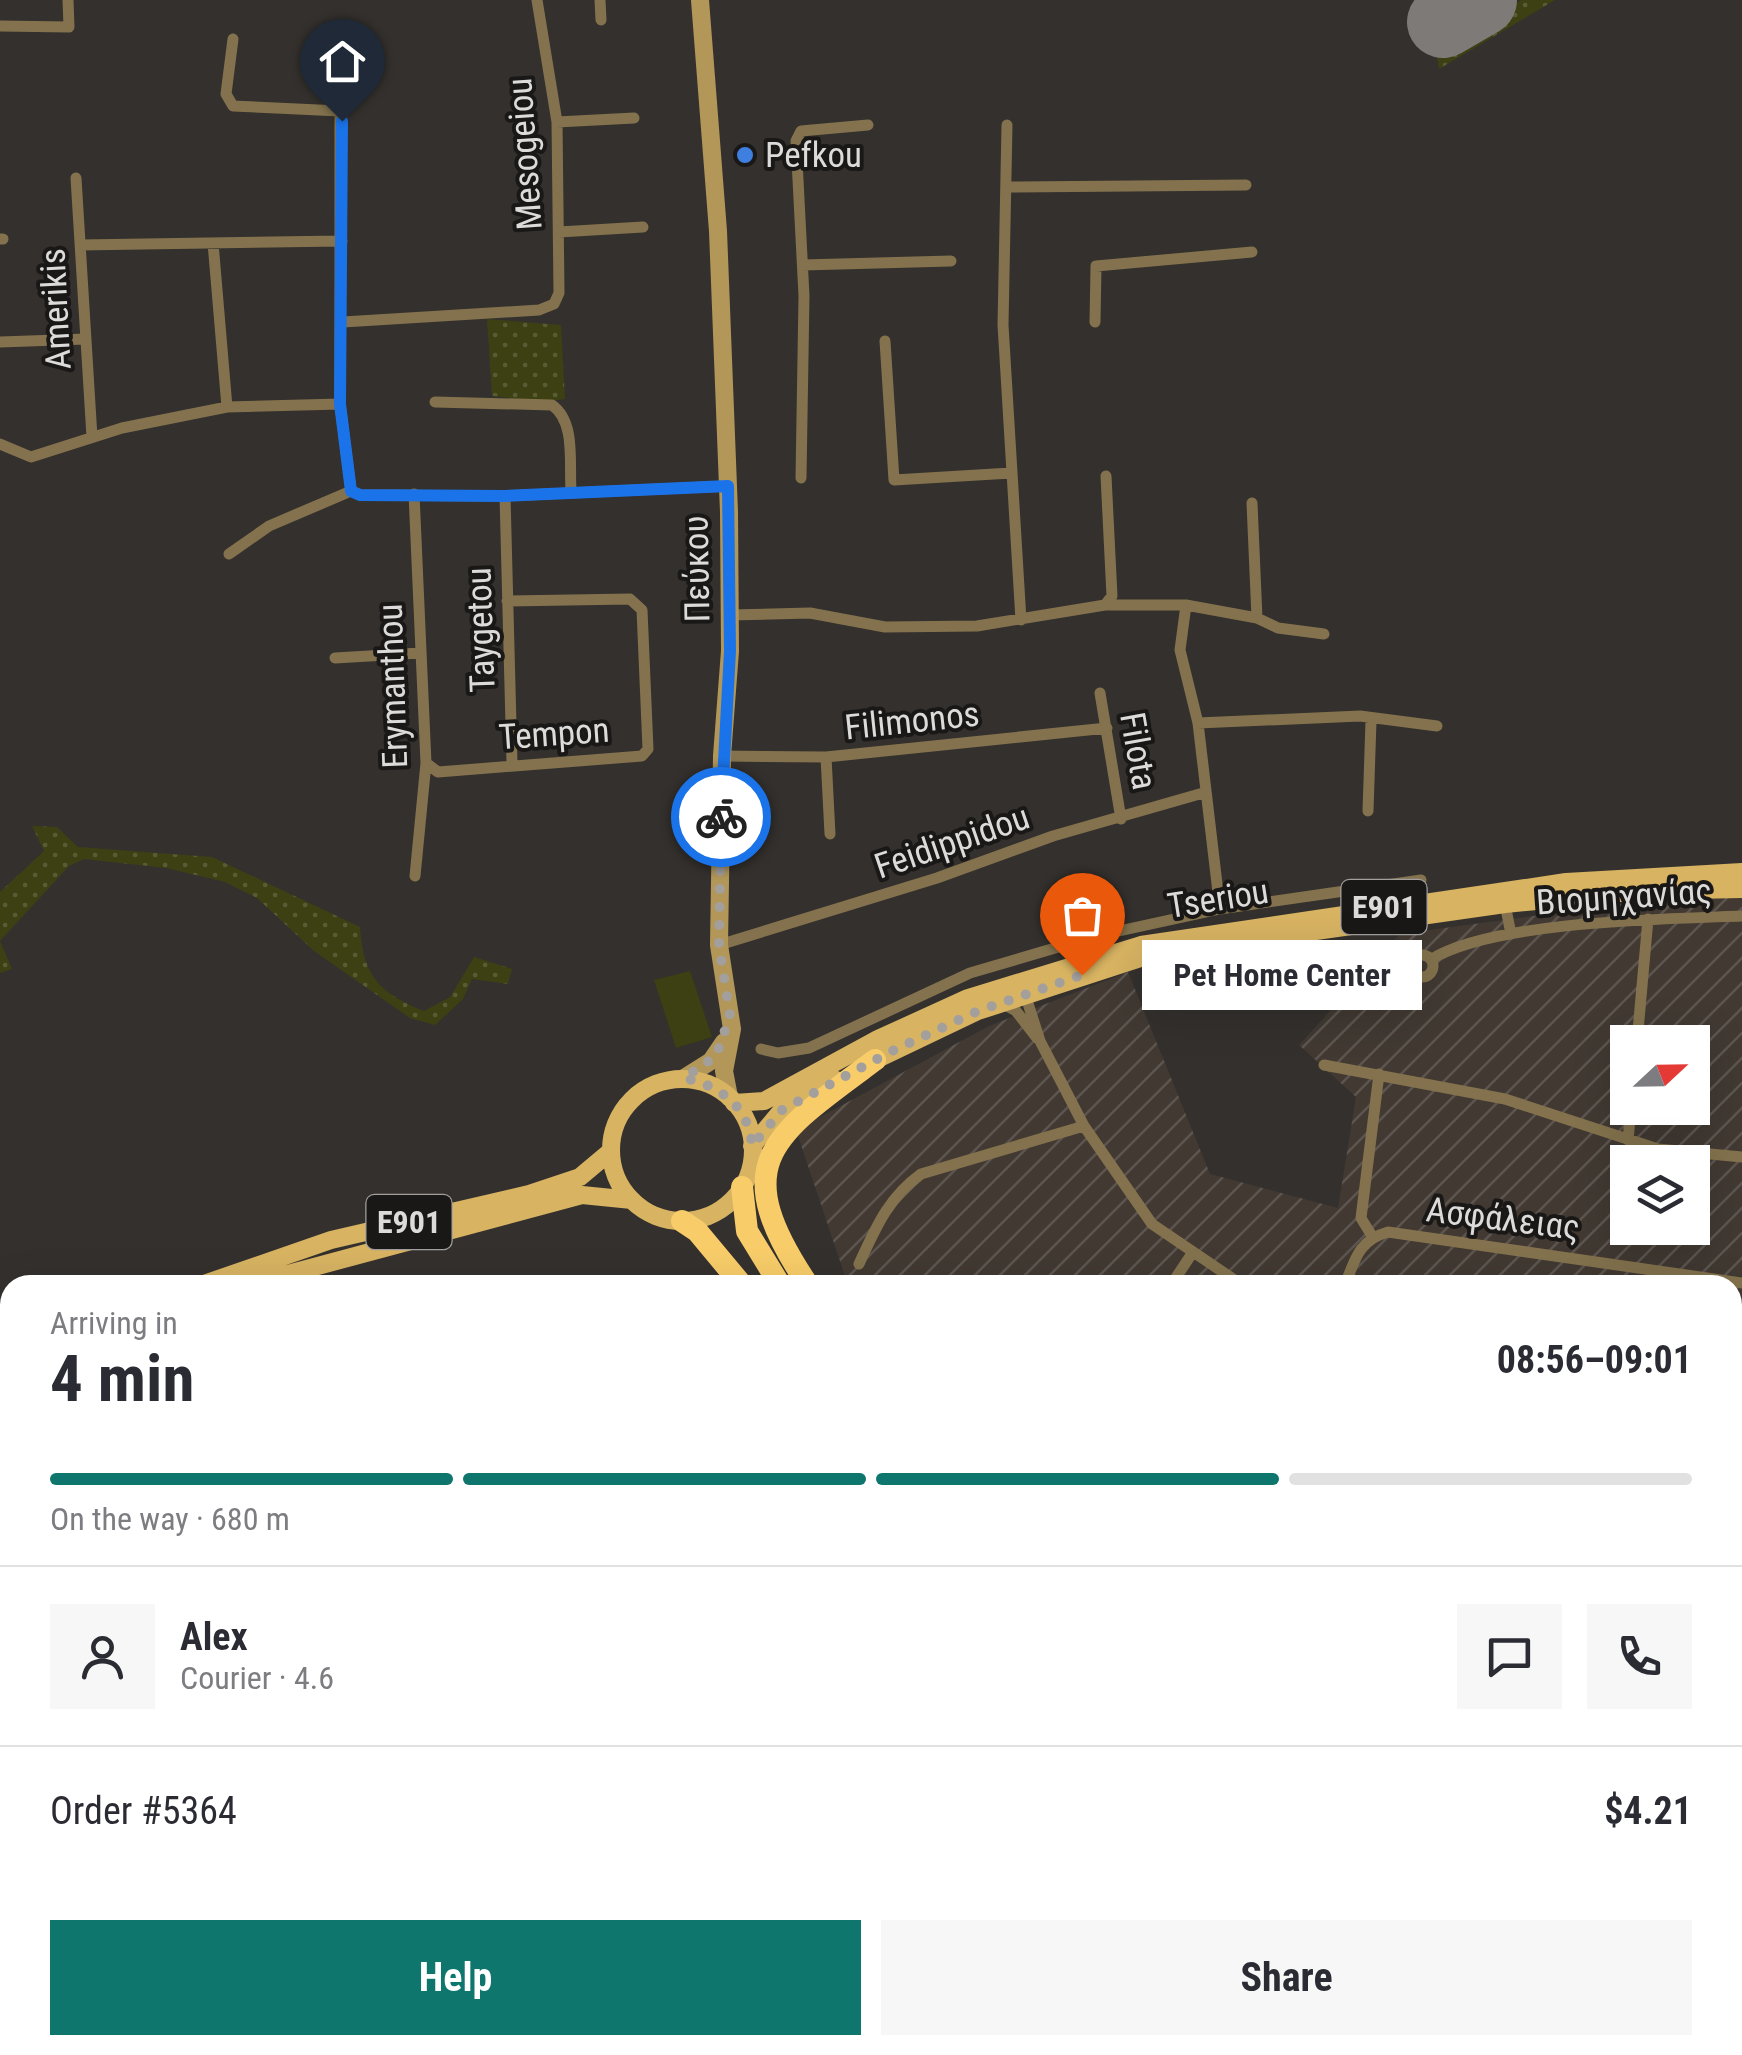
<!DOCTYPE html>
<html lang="en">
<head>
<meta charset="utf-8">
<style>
  body { margin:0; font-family:"Roboto Condensed",sans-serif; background:#f7f7f7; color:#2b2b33; height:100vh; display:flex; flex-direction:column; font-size:38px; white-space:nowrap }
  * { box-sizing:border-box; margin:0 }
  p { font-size:32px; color:#7c7c81 }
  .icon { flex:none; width:55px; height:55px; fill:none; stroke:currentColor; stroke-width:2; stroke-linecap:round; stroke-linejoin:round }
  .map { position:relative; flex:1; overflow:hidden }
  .panel { position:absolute; left:0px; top:1275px; width:1742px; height:780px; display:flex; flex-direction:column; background:#fff; border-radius:30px 30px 0 0; box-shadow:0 10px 40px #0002 }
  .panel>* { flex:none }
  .needle { width:65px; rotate:68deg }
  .buttons { position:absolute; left:1610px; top:1025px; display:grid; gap:20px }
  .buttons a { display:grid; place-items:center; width:100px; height:100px; border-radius:0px; background:#fff; box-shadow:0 10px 40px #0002; font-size:50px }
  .pin { position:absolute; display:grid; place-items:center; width:85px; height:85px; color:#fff; margin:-102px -42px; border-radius:50% 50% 50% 0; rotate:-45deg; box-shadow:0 0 10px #0007 }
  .pin .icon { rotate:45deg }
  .courier { position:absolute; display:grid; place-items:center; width:100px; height:100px; margin:-50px; border:8px solid #1a73e8; border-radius:50%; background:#fff; color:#222; box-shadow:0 2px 12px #0007 }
  .bubble { position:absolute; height:70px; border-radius:0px; background:#fff; box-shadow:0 10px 40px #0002; font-size:32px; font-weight:700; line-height:70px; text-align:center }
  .summary em { font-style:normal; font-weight:700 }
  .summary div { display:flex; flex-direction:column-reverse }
  .summary { display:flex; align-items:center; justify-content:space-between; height:170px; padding:0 50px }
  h1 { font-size:65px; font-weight:700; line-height:75px }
  .bar { display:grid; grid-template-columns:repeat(4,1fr); gap:15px 10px; align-content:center; height:120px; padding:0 50px }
  .bar i { height:12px; border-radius:8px; background:#e1e1e2 }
  .bar .selected { background:#0f766e }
  .bar p { grid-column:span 4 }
  .line { display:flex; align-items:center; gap:25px; padding:0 50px; border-top:2px solid #e1e1e2 }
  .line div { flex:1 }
  .round { display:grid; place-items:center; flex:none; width:105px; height:105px; border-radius:0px; background:#f7f7f7 }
  .action { display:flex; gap:20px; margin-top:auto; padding:20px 50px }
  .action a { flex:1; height:115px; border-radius:0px; background:#0f766e; color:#fff; font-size:40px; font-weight:700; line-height:115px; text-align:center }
  .action a+a { background:#f7f7f7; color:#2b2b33 }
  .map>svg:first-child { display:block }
  .industrial { fill:url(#industrial-furrows); fill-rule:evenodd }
  .green { fill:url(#green-dots) }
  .cemetery { fill:url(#cemetery-stones) }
  .pitch { fill:#3c4012 }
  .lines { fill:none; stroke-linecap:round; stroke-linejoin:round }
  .river { stroke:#3d5d7f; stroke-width:20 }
  .runway { stroke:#7d7a78; stroke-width:72 }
  .street { stroke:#83724d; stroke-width:11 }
  .secondary { stroke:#b29759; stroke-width:18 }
  .primary { stroke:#d7b362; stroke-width:18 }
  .highway { stroke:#f7cc69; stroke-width:22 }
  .done { stroke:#a29f9d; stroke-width:10; stroke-dasharray:0 18 }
  .route { stroke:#1a73e8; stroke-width:12 }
  .shop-dot { fill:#3f7fe0; stroke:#1a1817; stroke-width:4 }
  .labels { text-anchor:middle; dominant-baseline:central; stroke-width:8; stroke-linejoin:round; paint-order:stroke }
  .shield { fill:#1a1817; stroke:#a2a09f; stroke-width:2.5 }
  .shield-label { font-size:32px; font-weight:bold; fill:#dddbd9 }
  .street-label { font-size:35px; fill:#dddbd9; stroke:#1a1817 }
  .poi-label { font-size:35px; fill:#dddbd9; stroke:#1a1817; text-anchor:start }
</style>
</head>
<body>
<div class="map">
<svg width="1742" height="2055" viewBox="0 0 1742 2055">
  <defs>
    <pattern id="industrial-furrows" width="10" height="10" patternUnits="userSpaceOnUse" patternTransform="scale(2.5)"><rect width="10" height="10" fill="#413932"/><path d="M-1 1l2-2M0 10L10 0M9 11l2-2" fill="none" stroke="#5c554f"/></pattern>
    <pattern id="green-dots" width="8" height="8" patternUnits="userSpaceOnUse" patternTransform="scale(2.5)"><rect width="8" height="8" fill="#3c4012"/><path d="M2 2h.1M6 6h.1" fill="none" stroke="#585b34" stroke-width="1.8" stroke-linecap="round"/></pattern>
    <pattern id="cemetery-stones" width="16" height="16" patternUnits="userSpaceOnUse" patternTransform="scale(2.5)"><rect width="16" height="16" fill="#3c4012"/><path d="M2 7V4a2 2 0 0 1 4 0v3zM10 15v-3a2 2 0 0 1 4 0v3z" fill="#585b34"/></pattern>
  </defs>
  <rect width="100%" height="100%" fill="#33302d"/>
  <path class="industrial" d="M1688,895L1742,897V1618L1732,1615V1285H848L796,1130L989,1026L1128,972L1210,1174L1338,1208L1356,1097L1299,1045L1400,934ZM1628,1042H1692V1108H1628ZM1628,1162H1692V1228H1628Z"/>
  <path class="green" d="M1428,0H1446L1433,8L1441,48L1521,0H1555L1439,69Z
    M487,319L561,325L565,399L544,402L492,396Z
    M32,826L57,827L78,847L212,857L360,927C363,976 379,993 424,1011L450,997L474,957L512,969L508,984L472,979L463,999L435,1025L410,1018L314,951L257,898L225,882L166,868L84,859L69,866L0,941L12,969L0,973V892L44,851Z"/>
  <path class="cemetery" d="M1732,1622L1742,1625V1801L1733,1802Z"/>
  <path class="pitch" d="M690,971L712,1037L676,1048L654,980Z"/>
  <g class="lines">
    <path class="river" d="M0,1655L10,1658
      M1732,2043L1742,2044
      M1371,2045L1386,2055"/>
    <path class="runway" d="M1443,22L1481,0"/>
    <path class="street" d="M600,0L601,20
      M0,26L69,27L68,0
      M233,39L226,94L233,106L340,111V404L351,491
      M557,122L634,118
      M1007,125L1003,325L1021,620
      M76,178L92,437
      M1006,187L1246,185
      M559,232L643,227
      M0,239H3
      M213,243L227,407
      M80,245L342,241
      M803,265L951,261
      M343,322L539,310L554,304L559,293L557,122L537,0
      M1095,322L1096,266L1252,252
      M885,341L894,480L1011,473
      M0,342L86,339
      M435,402L552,405C576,422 569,462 571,489
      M0,444L31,457L122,428L227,407L340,404
      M801,478L804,296L796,141L801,131L868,125
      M414,494L426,763L415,876
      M505,496L512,763
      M1252,503L1257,618
      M229,554L269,526L351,491L360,495L505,496L728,486
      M1105,605L1112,596L1106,476
      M1186,605L1180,650L1198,723L1220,909
      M730,615L810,613L885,627L977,626L1105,605H1186L1257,618L1278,628L1324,634
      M335,658L420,653
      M1100,693L1121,819
      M1198,723L1360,716L1437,726
      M722,756L826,757L1107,728
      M826,757L830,834
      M426,763L438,772L642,756L648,749L642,610L630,599L507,601
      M1368,811L1371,721
      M1505,904L1511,934
      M719,945L937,878L1053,836L1203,793
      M1411 966a11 11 0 1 1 22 0a11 11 0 1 1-22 0Z
      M1432,959C1494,921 1666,919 1742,916
      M1025,994L1040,1041L1084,1126L1152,1224L1242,1285
      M1001,1003L1016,1011L1037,1038
      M1637,1042L1648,919
      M761,1049L778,1053L809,1048L970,973L1096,936L1220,909L1421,880
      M1324,1065L1505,1099L1658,1149L1742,1157
      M1628,1140L1631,1108
      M1372,1236L1361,1218L1379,1074
      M859,1264C876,1227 888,1198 921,1174L1084,1126
      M1171,1285L1193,1252
      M1345,1285C1355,1259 1359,1240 1388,1232L1742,1283
      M1732,1451H1742
      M1732,1830L1742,1827
      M0,1988L10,1993
      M92,2045L107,2055
      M226,2051V2055
      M355,2055L356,2045
      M569,2055L578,2045"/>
    <path class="secondary" d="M700,0L718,231L729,512L730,651L722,756L719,945L732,1029L724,1071L729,1097
      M684,1078L711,1061L724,1042
      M460,2055L461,2045"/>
    <path class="primary" d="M863,1066L978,1011L1150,955L1505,904L1641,891L1742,889
      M611 1150a71 71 0 1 1 142 0a71 71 0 1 1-142 0Z
      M734,1103L764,1101L878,1039L968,998L1141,945L1566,882L1742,872
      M752,1146L782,1110L836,1080
      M201,1285L331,1240L529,1194L580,1177L611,1151
      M247,1285L582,1195L632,1200
      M0,1386L10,1379
      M0,1406L10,1400"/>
    <path class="highway" d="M742,1187L747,1231L780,1285
      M682,1221L697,1231L742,1285
      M808,1285C725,1162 772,1136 875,1060
      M1220,2045L1224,2055
      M1249,2045L1253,2055"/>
  </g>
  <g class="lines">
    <path class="done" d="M721,817L719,945L730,1016L716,1056L684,1078C720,1086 749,1106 752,1146L782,1110L892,1051L978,1011L1082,975"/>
    <path class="route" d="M342,121L340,404L351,491L360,495L505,496L728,486L730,651L721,817"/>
  </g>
  <circle class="shop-dot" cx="745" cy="155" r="10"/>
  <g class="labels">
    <g class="shield">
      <rect x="1341.5" y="880" width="85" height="54" rx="8"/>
      <rect x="366.5" y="1195" width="85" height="54" rx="8"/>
    </g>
    <g class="shield-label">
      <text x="1384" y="907">E901</text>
      <text x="409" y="1222">E901</text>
    </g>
    <g class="street-label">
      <text transform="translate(525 154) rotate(-94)">Mesogeiou</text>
      <text transform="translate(56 309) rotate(-93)">Amerikis</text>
      <text transform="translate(697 569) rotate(-91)">Πεύκου</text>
      <text transform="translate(481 630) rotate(-92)">Taygetou</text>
      <text transform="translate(393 686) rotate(-92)">Erymanthou</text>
      <text transform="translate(912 721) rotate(-6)">Filimonos</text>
      <text transform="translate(554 734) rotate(-4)">Tempon</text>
      <text transform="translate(1138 751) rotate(80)">Filota</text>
      <text transform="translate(952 842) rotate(-19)">Feidippidou</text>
      <text transform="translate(1624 897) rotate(-4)">Βιομηχανίας</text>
      <text transform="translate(1218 899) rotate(-9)">Tseriou</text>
      <text transform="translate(1503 1219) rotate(7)">Ασφάλειας</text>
    </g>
    <g class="poi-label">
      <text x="765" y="155">Pefkou</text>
    </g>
  </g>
</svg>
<div class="buttons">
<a><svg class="needle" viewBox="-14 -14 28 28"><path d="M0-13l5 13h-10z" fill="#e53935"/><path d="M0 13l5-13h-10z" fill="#7c7c81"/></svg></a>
<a><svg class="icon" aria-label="layers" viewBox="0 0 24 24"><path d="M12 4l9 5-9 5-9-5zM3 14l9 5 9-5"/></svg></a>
</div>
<div class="pin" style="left:1082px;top:975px;background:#ea580c"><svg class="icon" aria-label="bag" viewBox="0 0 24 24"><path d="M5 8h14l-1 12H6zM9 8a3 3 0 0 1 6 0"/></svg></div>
<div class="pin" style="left:342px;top:121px;background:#1f2937"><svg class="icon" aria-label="home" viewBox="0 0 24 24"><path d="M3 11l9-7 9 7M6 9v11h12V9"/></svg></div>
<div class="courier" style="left:721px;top:817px"><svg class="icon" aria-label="bike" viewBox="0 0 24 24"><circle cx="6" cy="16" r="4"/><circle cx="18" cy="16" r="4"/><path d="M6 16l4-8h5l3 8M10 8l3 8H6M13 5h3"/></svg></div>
<div class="bubble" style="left:1142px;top:940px;width:280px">Pet Home Center</div>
<section class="panel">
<div class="summary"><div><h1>4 min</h1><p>Arriving in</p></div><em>08:56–09:01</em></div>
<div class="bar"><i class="selected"></i><i class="selected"></i><i class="selected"></i><i></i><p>On the way · 680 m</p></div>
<div class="line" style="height:180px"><a class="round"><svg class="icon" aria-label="person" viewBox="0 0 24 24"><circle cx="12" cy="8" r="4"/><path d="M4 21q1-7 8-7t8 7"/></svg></a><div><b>Alex</b><p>Courier · 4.6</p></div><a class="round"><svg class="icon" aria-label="chat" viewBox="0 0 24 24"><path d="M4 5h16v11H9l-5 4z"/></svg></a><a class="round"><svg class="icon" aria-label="phone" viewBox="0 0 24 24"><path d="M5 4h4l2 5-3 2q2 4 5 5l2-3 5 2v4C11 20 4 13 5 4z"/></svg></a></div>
<div class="line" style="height:130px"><div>Order #5364</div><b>$4.21</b></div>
<div class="action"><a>Help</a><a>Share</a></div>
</section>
</div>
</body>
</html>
